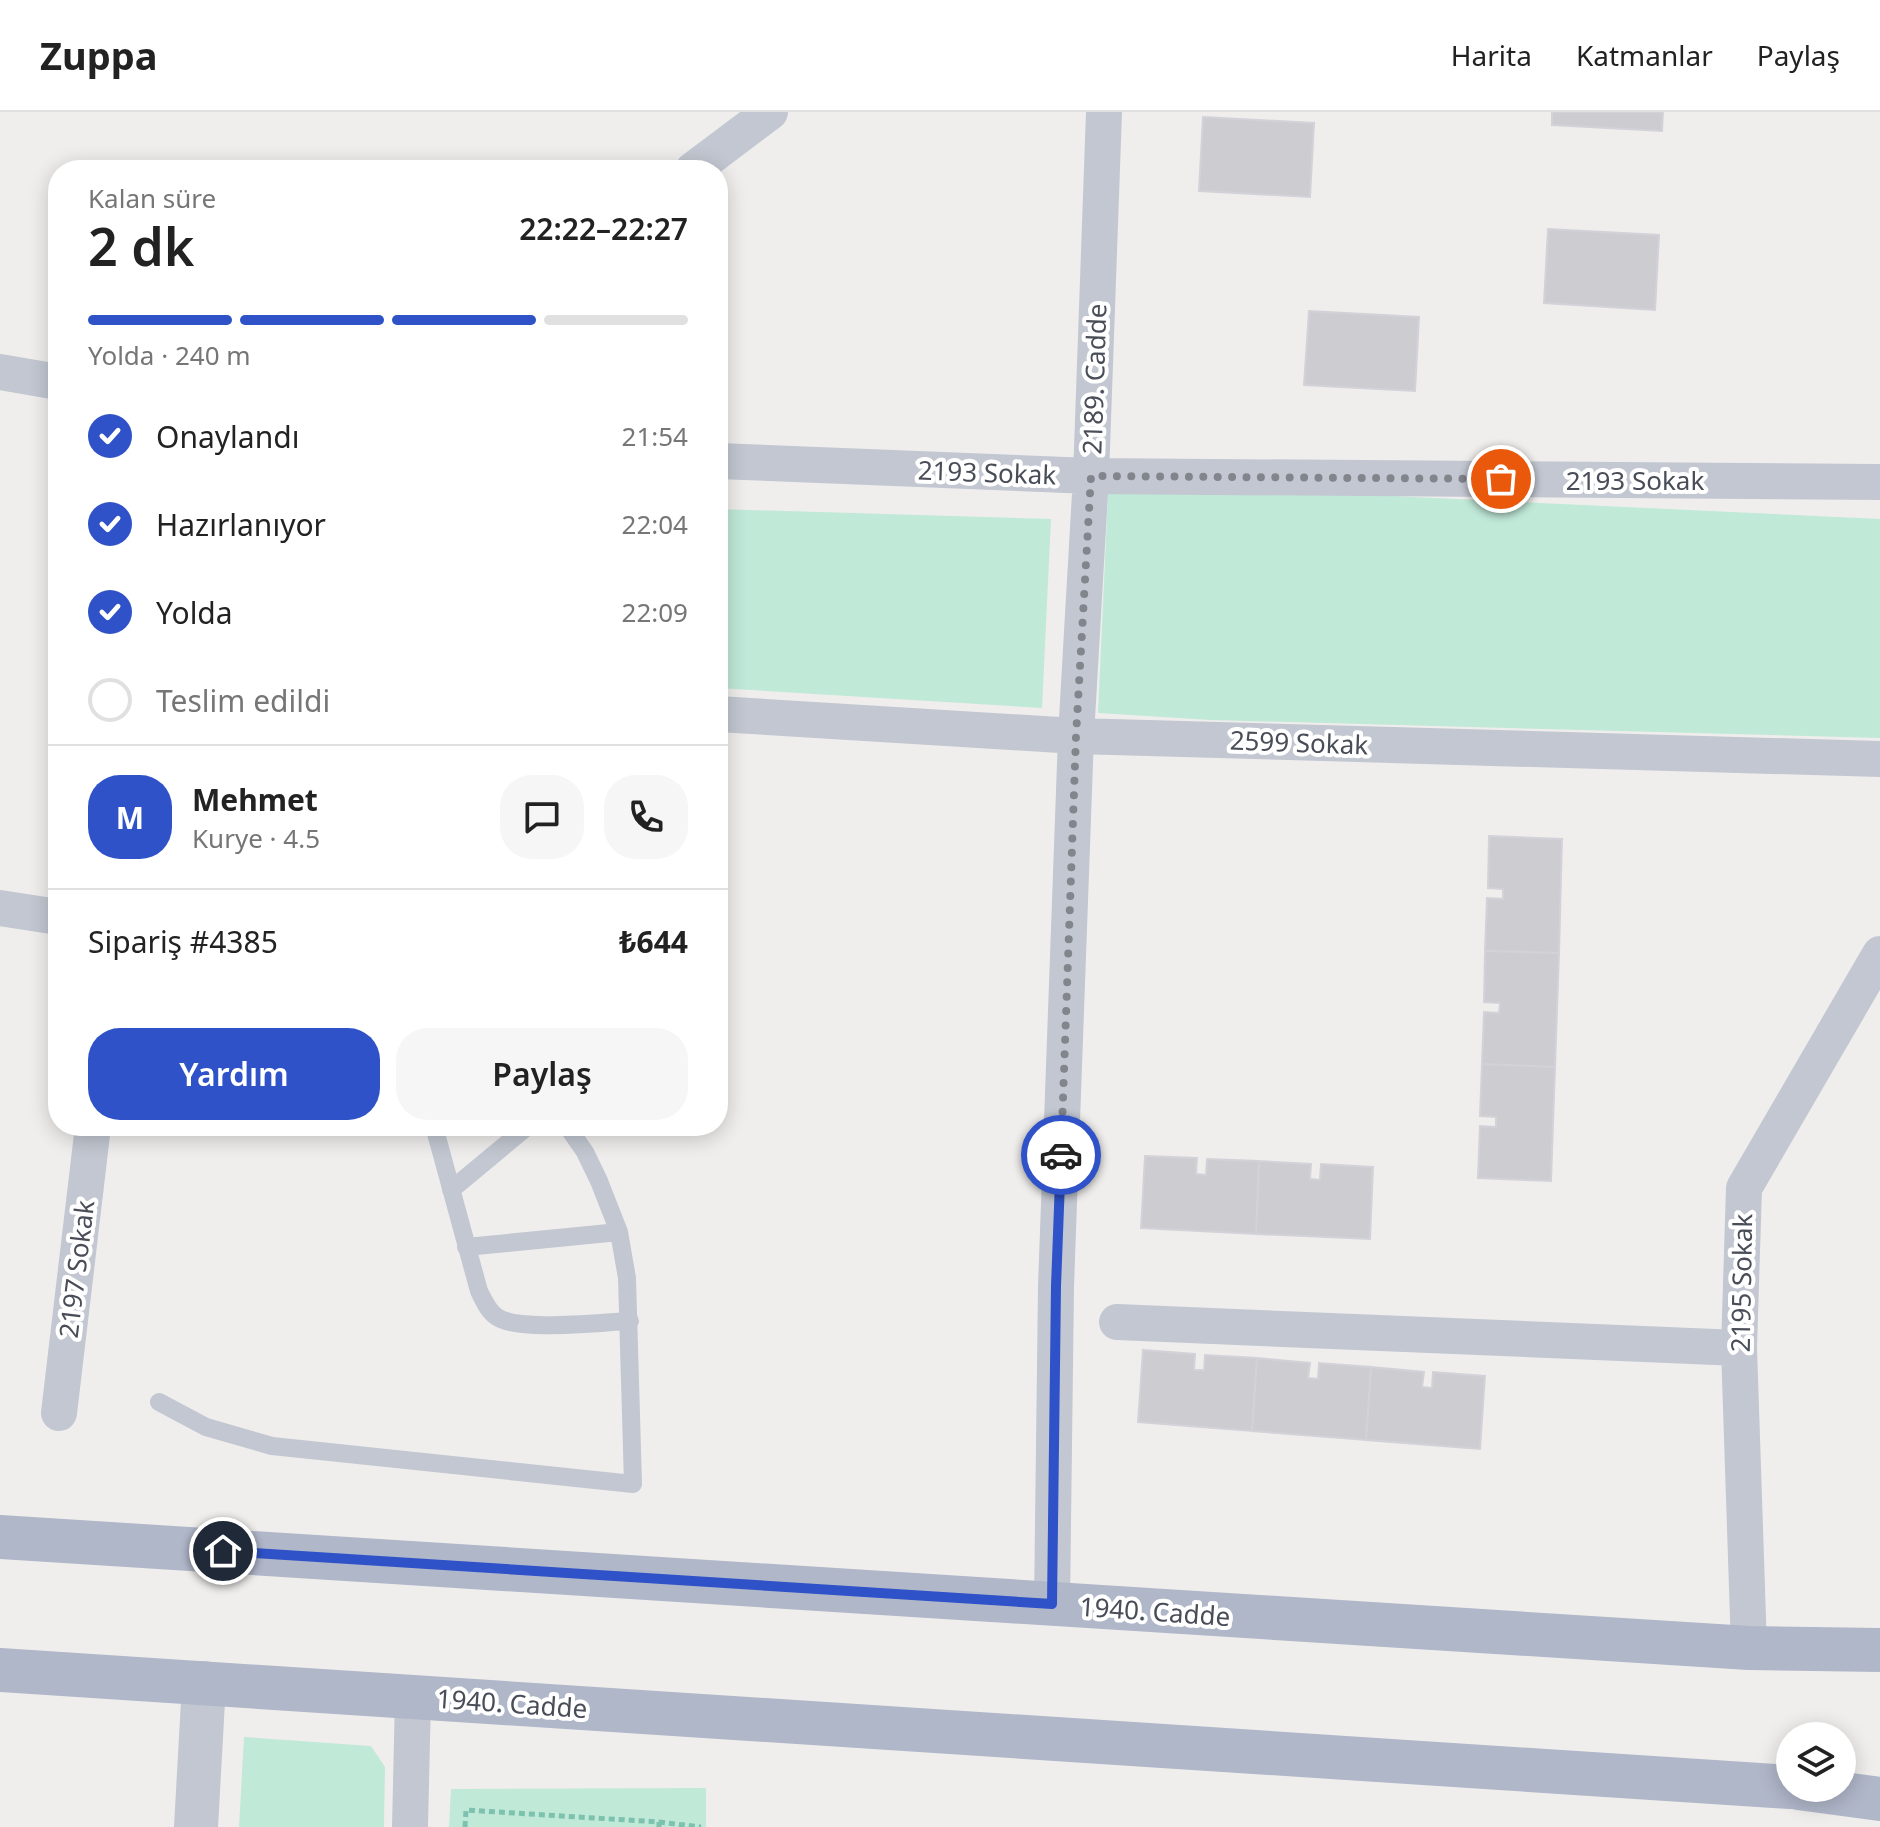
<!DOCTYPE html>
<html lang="tr">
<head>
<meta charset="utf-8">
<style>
  body { margin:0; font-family:"Noto Sans",sans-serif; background:#f6f6f6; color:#222; height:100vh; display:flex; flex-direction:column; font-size:30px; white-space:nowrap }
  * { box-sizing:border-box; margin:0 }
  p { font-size:26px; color:#767676 }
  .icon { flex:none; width:44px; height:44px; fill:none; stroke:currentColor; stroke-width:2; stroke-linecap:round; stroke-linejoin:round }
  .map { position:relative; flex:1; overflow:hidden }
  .side { position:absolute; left:48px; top:48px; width:680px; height:976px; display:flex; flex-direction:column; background:#fff; border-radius:32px; box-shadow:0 4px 20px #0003 }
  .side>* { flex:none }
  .fabs { position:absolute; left:1776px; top:1610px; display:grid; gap:16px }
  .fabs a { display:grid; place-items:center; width:80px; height:80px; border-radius:50%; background:#fff; box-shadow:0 4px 20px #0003; font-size:40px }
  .pin { position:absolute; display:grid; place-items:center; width:68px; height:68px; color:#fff; margin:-34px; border:4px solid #fff; border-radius:50%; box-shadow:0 2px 8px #0007 }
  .courier { position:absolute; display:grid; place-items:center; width:80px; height:80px; margin:-40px; border:6px solid #2f52c8; border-radius:50%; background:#fff; color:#222; box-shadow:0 2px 10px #0007 }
  .summary em { font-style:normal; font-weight:600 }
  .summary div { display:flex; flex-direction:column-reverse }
  .summary { display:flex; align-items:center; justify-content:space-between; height:136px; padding:0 40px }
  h1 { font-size:52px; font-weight:600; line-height:60px }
  .bar { display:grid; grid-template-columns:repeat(4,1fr); gap:12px 8px; align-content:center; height:96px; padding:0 40px }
  .bar i { height:10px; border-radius:6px; background:#e0e0e0 }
  .bar .active { background:#2f52c8 }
  .bar p { grid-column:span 4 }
  .line { display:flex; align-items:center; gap:20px; padding:0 40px; border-top:2px solid #e0e0e0 }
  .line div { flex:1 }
  .round { display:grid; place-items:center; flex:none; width:84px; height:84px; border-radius:32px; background:#f6f6f6 }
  ol { padding:0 40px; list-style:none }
  li { display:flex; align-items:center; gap:24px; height:88px }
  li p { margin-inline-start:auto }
  li .icon { padding:8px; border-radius:50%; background:#2f52c8; color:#fff; stroke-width:4 }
  li:last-child { color:#767676 }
  li i { width:44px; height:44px; border:4px solid #e0e0e0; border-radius:50% }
  .button { display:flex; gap:16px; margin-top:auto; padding:16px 40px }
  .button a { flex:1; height:92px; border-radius:32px; background:#2f52c8; color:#fff; font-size:32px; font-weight:600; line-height:92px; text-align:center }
  .button a+a { background:#f6f6f6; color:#222 }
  header { display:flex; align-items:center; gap:48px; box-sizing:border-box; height:112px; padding:0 40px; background:#fff; border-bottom:2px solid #e0e0e0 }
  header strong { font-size:38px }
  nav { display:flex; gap:44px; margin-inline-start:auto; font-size:28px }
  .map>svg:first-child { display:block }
  .green { fill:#c0e9d8 }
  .building { fill:#ccccd1; stroke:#d2d2d8; stroke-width:2 }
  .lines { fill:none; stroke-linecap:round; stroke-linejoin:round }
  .path { stroke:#7dc2ae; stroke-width:5; stroke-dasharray:6 4; stroke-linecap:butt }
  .service { stroke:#c2c7d1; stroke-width:18 }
  .minor { stroke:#c2c7d1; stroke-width:36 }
  .tertiary { stroke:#c2c7d1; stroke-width:44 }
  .primary { stroke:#b0b7c9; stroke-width:44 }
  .done { stroke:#83858c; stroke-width:8; stroke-dasharray:0 14.4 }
  .route { stroke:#2f52c8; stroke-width:10 }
  .labels { text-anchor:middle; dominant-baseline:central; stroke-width:8; stroke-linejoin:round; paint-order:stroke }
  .street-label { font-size:26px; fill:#484d58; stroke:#fff }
</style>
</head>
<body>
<header>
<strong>Zuppa</strong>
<nav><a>Harita</a><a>Katmanlar</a><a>Paylaş</a></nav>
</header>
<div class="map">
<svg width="1880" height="1715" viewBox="0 0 1880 1715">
  <rect width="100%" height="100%" fill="#f0eeed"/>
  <path class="green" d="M1138,372L1880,407V626L1210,608L1098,601L1108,382Z
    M718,397L1051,407L1042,596L718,576Z
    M244,1625L371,1634L385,1655L384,1715H239Z
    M706,1676V1715H449L451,1677Z"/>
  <path class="building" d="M1552,0H1663L1662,19L1552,13Z
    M1203,5L1314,11L1310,85L1199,79Z
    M1548,117L1659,123L1655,198L1544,191Z
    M1309,199L1419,205L1415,279L1304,273Z
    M1489,724L1562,727L1559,841L1485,839L1487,786L1503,787V777L1488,776Z
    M1485,839L1559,841L1555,955L1482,952L1484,900L1499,901L1500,891L1484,890Z
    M1482,952L1555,955L1551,1069L1478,1066L1480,1014L1496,1015V1005L1480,1004Z
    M1145,1044L1197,1046L1196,1062L1206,1063L1207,1047L1259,1049L1256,1122L1141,1116Z
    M1259,1049L1311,1052L1310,1067L1320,1068L1321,1052L1373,1055L1370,1127L1256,1122Z
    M1143,1238L1195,1242L1194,1258H1204L1205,1243L1257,1246L1252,1319L1138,1310Z
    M1257,1246L1310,1251L1308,1266L1318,1267L1319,1251L1371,1255L1366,1328L1252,1319Z
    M1371,1255L1424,1260L1422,1275L1432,1276L1433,1260L1485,1264L1480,1337L1366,1328Z"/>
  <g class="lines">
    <path class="path" d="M659,1710L701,1715
      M465,1715L466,1698L659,1710V1715"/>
    <path class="service" d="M434,1014L479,1179C484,1189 488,1199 497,1205C519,1220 601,1210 630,1209
      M451,1078L528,1014
      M466,1135L619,1120
      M159,1290L206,1315L272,1334L633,1372L627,1166L619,1120L599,1069L585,1040L567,1014"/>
    <path class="minor" d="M693,58L770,0
      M0,260L58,270
      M718,349L1091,364L1880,370
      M718,602L1076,624L1880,647
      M0,796L58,805
      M1117,1210L1739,1236
      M59,1301L93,1014
      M1052,1492L1056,1174L1076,624L1091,364L1104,0
      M1749,1536L1739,1236L1744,1076L1880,842
      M410,1715L413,1585"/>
    <path class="tertiary" d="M196,1715L204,1571"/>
    <path class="primary" d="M0,1425L1749,1536L1880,1538
      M0,1558L1790,1675
      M1798,1676L1880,1687"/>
  </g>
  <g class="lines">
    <path class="done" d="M1061,1043L1076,624L1091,364L1501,367"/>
    <path class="route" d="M223,1439L1052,1492L1056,1174L1061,1043"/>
  </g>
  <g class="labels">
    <g class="street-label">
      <text transform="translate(1094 267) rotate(-88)">2189. Cadde</text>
      <text transform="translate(987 360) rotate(2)">2193 Sokak</text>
      <text x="1635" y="368">2193 Sokak</text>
      <text transform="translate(1299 630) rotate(2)">2599 Sokak</text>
      <text transform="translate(76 1157) rotate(-83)">2197 Sokak</text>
      <text transform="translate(1741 1171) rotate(-89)">2195 Sokak</text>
      <text transform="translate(1155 1499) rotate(4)">1940. Cadde</text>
      <text transform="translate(512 1591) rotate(4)">1940. Cadde</text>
    </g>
  </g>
</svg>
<div class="fabs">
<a><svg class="icon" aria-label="layers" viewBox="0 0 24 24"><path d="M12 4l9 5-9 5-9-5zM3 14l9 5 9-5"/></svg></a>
</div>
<div class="pin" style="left:1501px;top:367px;background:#ea580c"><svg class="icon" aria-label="bag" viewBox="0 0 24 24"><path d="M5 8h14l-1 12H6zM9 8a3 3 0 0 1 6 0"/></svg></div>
<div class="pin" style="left:223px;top:1439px;background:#1f2937"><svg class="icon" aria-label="home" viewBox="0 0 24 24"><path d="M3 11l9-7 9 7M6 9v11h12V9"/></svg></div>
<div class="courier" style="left:1061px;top:1043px"><svg class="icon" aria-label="car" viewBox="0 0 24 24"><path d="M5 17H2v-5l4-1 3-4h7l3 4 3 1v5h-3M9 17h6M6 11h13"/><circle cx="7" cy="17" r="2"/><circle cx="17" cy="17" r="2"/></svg></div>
<section class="side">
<div class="summary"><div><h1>2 dk</h1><p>Kalan süre</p></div><em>22:22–22:27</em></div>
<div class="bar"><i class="active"></i><i class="active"></i><i class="active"></i><i></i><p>Yolda · 240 m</p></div>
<ol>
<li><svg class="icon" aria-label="check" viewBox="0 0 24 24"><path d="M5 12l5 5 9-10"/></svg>Onaylandı<p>21:54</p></li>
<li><svg class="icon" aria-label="check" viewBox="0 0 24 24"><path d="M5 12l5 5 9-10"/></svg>Hazırlanıyor<p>22:04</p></li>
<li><svg class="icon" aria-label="check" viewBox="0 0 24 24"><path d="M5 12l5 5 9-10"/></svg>Yolda<p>22:09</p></li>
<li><i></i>Teslim edildi</li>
</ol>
<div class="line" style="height:144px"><b class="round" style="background:#2f52c8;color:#fff">M</b><div><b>Mehmet</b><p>Kurye · 4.5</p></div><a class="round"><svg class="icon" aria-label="chat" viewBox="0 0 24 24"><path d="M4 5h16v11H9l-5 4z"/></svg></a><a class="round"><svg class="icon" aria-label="phone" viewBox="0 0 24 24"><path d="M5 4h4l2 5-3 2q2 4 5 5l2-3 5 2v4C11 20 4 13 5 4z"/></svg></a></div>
<div class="line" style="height:104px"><div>Sipariş #4385</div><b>₺644</b></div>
<div class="button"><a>Yardım</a><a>Paylaş</a></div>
</section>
</div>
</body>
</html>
